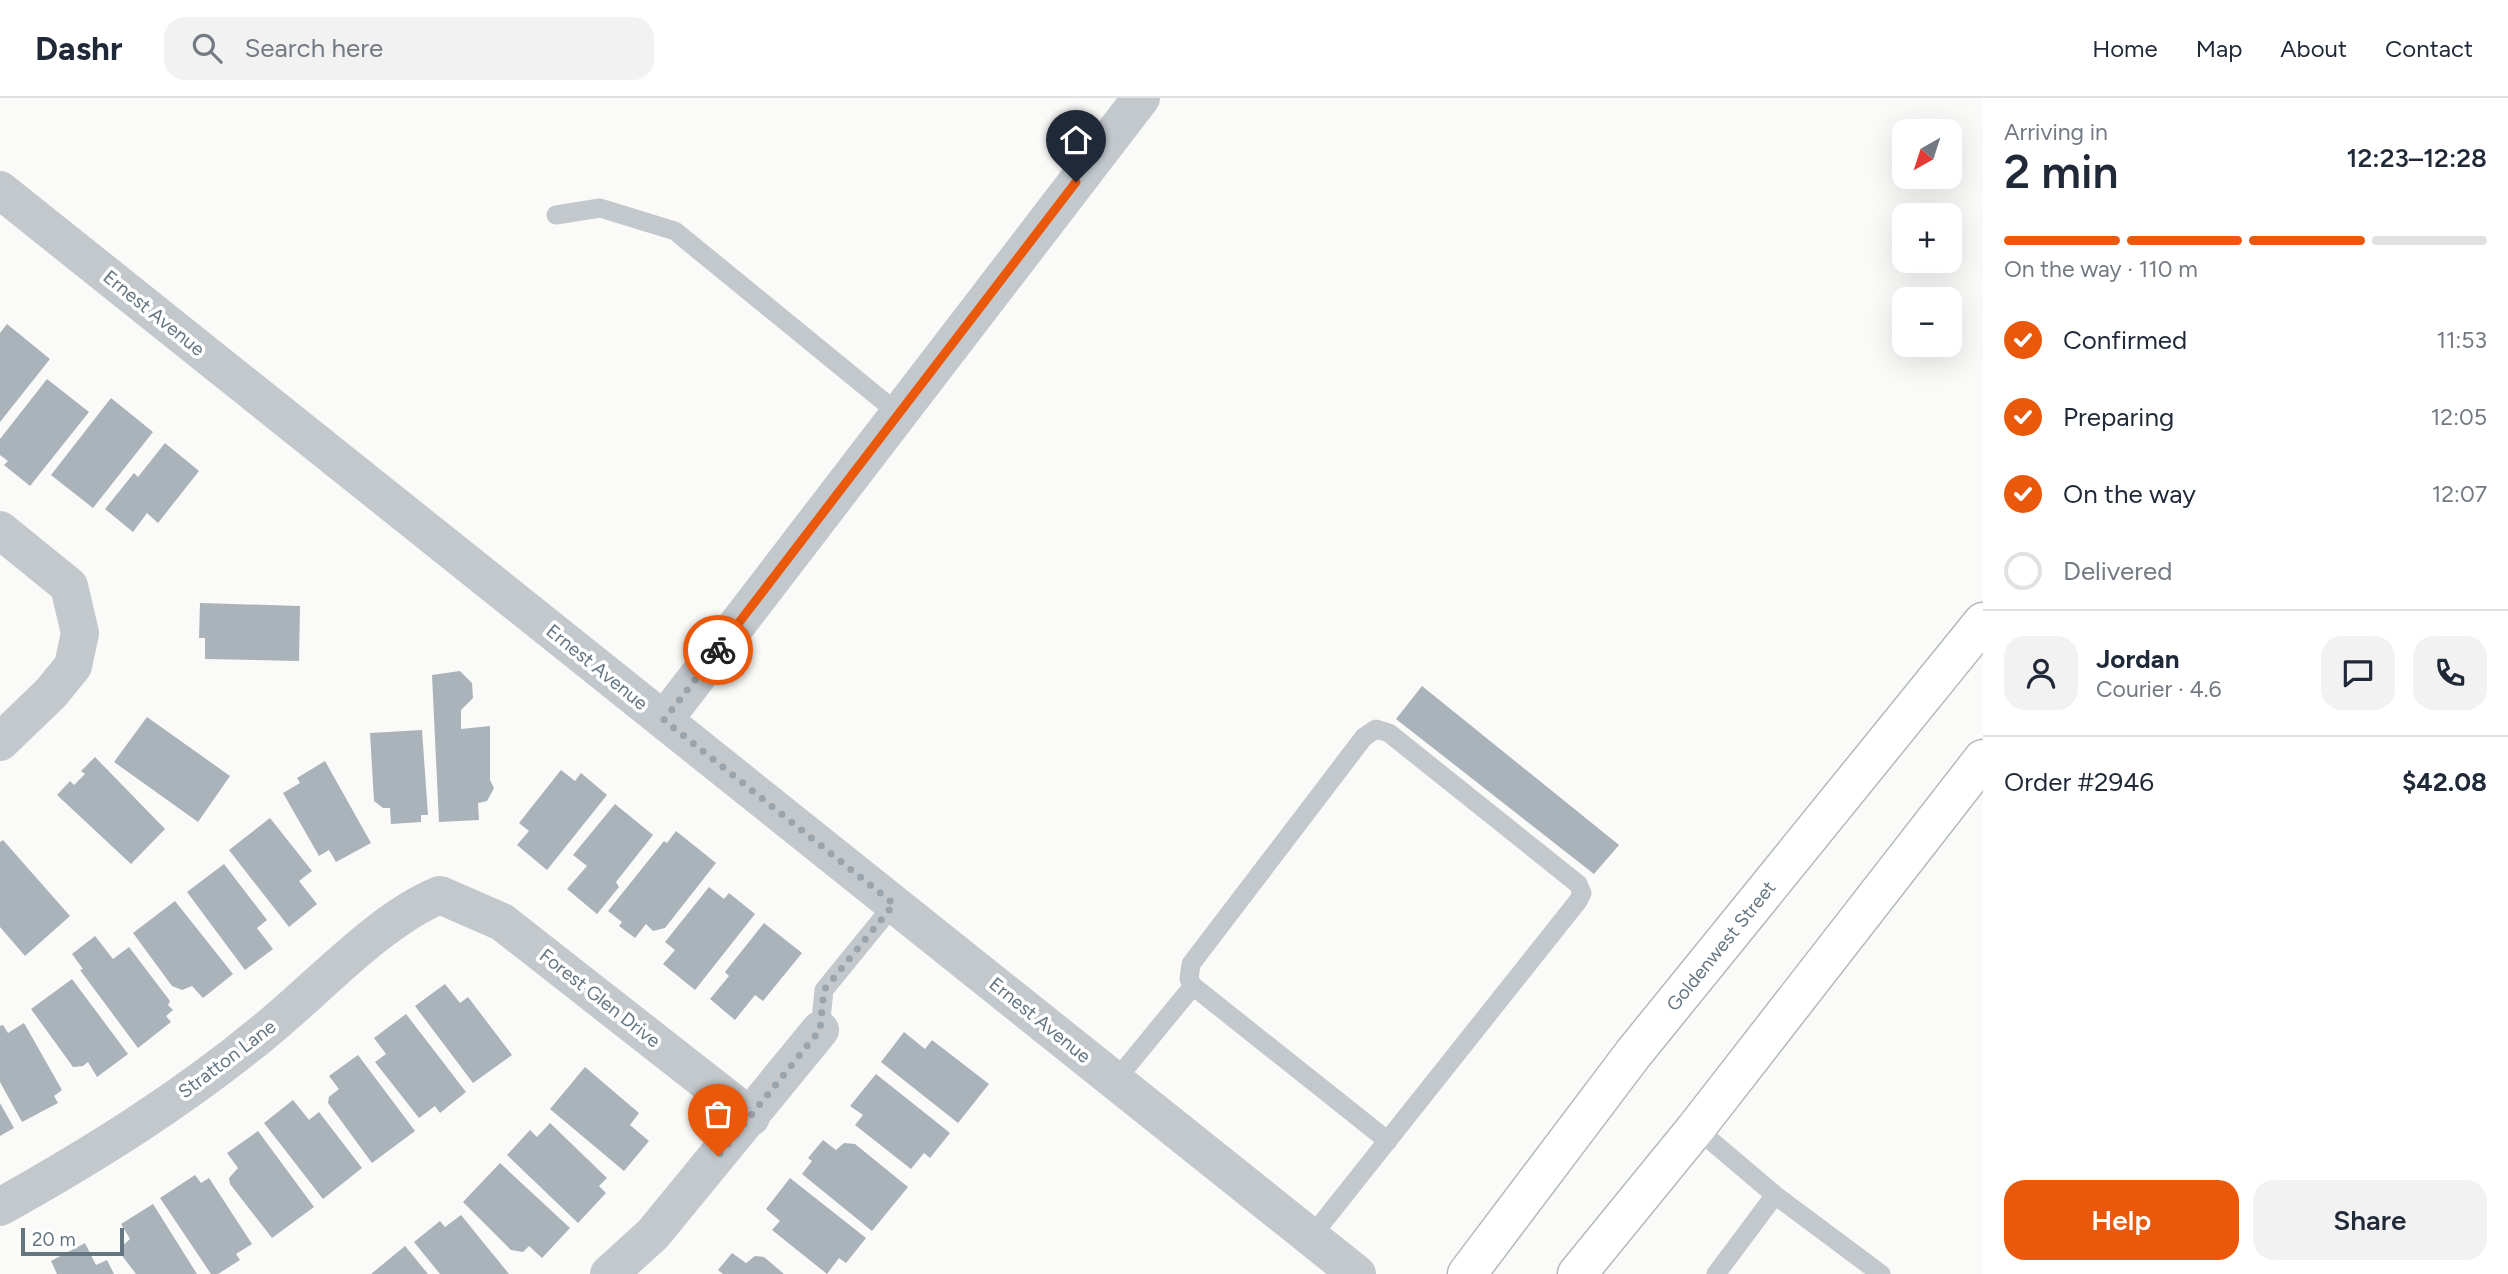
<!DOCTYPE html>
<html lang="en">
<head>
<meta charset="utf-8">
<style>
  body { margin:0; font-family:Figtree,sans-serif; background:#f2f2f3; color:#1f2937; height:100vh; display:flex; flex-direction:column; font-size:26px; white-space:nowrap }
  * { box-sizing:border-box; margin:0 }
  p { font-size:23px; color:#747a83 }
  .icon { flex:none; width:38px; height:38px; fill:none; stroke:currentColor; stroke-width:2; stroke-linecap:round; stroke-linejoin:round }
  .map { position:relative; flex:1; overflow:hidden }
  .panel { display:flex; flex-direction:column; background:#fff; width:525px }
  .panel>* { flex:none }
  .needle { width:46px; rotate:219deg }
  .fabs { position:absolute; left:1892px; top:21px; display:grid; gap:14px }
  .fabs a { display:grid; place-items:center; width:70px; height:70px; border-radius:14px; background:#fff; box-shadow:0 7px 28px #0002; font-size:35px }
  .scale { position:absolute; left:21px; bottom:18px; width:103px; box-sizing:border-box; padding-left:7px; border:4px solid #657683; border-top:0; font-size:19px; line-height:24px; white-space:nowrap; color:#657683; -webkit-text-stroke:5px #fff; paint-order:stroke }
  .pin { position:absolute; display:grid; place-items:center; width:60px; height:60px; color:#fff; margin:-72px -30px; border-radius:50% 50% 50% 0; rotate:-45deg; box-shadow:0 0 7px #0007 }
  .pin .icon { rotate:45deg }
  .courier { position:absolute; display:grid; place-items:center; width:70px; height:70px; margin:-35px; border:5px solid #ea580c; border-radius:50%; background:#fff; color:#222; box-shadow:0 2px 9px #0007 }
  .headline em { font-style:normal; font-weight:600 }
  .headline div { display:flex; flex-direction:column-reverse }
  .headline { display:flex; align-items:center; justify-content:space-between; height:119px; padding:0 21px }
  h1 { font-size:46px; font-weight:600; line-height:52px }
  .bar { display:grid; grid-template-columns:repeat(4,1fr); gap:10px 7px; align-content:center; height:84px; padding:0 21px }
  .bar i { height:9px; border-radius:5px; background:#e0e1e3 }
  .bar .active { background:#ea580c }
  .bar p { grid-column:span 4 }
  .line { display:flex; align-items:center; gap:18px; padding:0 21px; border-top:2px solid #e0e1e3 }
  .line div { flex:1 }
  .round { display:grid; place-items:center; flex:none; width:74px; height:74px; border-radius:21px; background:#f2f2f3 }
  ol { padding:0 21px; list-style:none }
  li { display:flex; align-items:center; gap:21px; height:77px }
  li p { margin-inline-start:auto }
  li .icon { padding:7px; border-radius:50%; background:#ea580c; color:#fff; stroke-width:4 }
  li:last-child { color:#747a83 }
  li i { width:38px; height:38px; border:4px solid #e0e1e3; border-radius:50% }
  .action { display:flex; gap:14px; margin-top:auto; padding:14px 21px }
  .action a { flex:1; height:80px; border-radius:21px; background:#ea580c; color:#fff; font-size:28px; font-weight:600; line-height:80px; text-align:center }
  .action a+a { background:#f2f2f3; color:#1f2937 }
  header { display:flex; align-items:center; gap:42px; box-sizing:border-box; height:98px; padding:0 35px; background:#fff; border-bottom:2px solid #e0e1e3 }
  header strong { font-size:33px }
  nav { display:flex; gap:38px; margin-inline-start:auto; font-size:24px }
  .search { width:490px; height:63px; background:#f2f2f3; display:flex; align-items:center; gap:18px; box-sizing:border-box; padding:0 24px; border-radius:21px; color:#747a83; font-size:26px }
  main { display:flex; flex:1; min-height:0 }
  .map>svg:first-child { display:block }
  .building { fill:#aab3b9 }
  .lines { fill:none; stroke-linecap:round; stroke-linejoin:round }
  .secondary-casing { stroke:#b3babf; stroke-width:41 }
  .service { stroke:#c3c8cc; stroke-width:19 }
  .minor { stroke:#c3c8cc; stroke-width:38 }
  .secondary { stroke:#fff; stroke-width:38 }
  .done { stroke:#99a4ac; stroke-width:7; stroke-dasharray:0 12.6 }
  .route { stroke:#ea580c; stroke-width:9 }
  .labels { text-anchor:middle; dominant-baseline:central; stroke-width:7; stroke-linejoin:round; paint-order:stroke }
  .street-label { font-size:19px; fill:#657683; stroke:#fff }
</style>
</head>
<body>
<header>
<strong>Dashr</strong>
<div class="search"><svg class="icon" aria-label="search" viewBox="0 0 24 24"><circle cx="10" cy="10" r="6"/><path d="M15 15l6 6"/></svg>Search here</div>
<nav><a>Home</a><a>Map</a><a>About</a><a>Contact</a></nav>
</header>
<main>
<div class="map">
<svg width="1983" height="1176" viewBox="0 0 1983 1176">
  <rect width="100%" height="100%" fill="#fafaf8"/>
  <path class="building" d="M7,226L50,261L0,324V235Z
    M47,281L89,314L30,388L4,367L8,363L0,357V341Z
    M111,300L153,334L93,410L51,377Z
    M165,345L199,373L158,425L147,415L133,434L105,411L134,375L138,379Z
    M200,505L300,508L299,563L205,561V540H199Z
    M460,573L472,585L473,600L461,612V631L490,628V682L494,690L487,703L478,705L479,722L439,724L432,577Z
    M1422,588L1619,747L1594,776L1396,621Z
    M147,619L230,678L198,724L114,664Z
    M422,632L428,717H421V724L391,726L390,710H383L374,703L370,635Z
    M95,659L165,731L131,766L57,697L70,683L74,687L85,676L81,673Z
    M325,663L371,745L336,764L329,752L319,758L283,695L300,685L297,680Z
    M561,672L575,683L581,675L607,697L547,772L517,747L529,733L519,725Z
    M615,706L653,737L616,784L619,789L597,816L567,791L587,768L573,757Z
    M270,720L312,773L299,783L317,806L289,829L229,752Z
    M676,733L716,765L665,830L653,833L646,826L635,840L619,828L622,824L608,813L664,743L667,745Z
    M3,742L70,818L25,858L0,829V744Z
    M224,766L267,822L257,830L273,851L245,872L187,794Z
    M709,789L724,801L729,795L755,816L695,892L663,866L675,852L665,844Z
    M175,803L233,876L203,900L192,888L182,892L172,888L133,835Z
    M764,825L802,855L763,903L755,897L735,922L710,901L729,878L725,874Z
    M95,838L113,861L129,849L170,903L168,907L173,912L166,918L171,924L138,950L80,872L83,871L72,856Z
    M72,881L128,956L97,979L88,964L83,968L73,969L31,911Z
    M445,886L460,905L468,899L512,957L473,985L415,908Z
    M406,916L466,994L440,1015L435,1008L419,1020L375,964L386,956L374,940Z
    M24,925L62,992L54,998L58,1005L22,1024L0,984V928L3,927L8,935Z
    M904,934L925,951L932,942L989,986L958,1025L881,964Z
    M358,957L415,1033L372,1065L328,1005L329,999L339,991L329,978Z
    M585,969L639,1015L630,1027L649,1043L624,1073L550,1011Z
    M876,976L950,1035L930,1060L924,1055L911,1071L855,1027L863,1017L850,1008Z
    M293,1002L309,1022L319,1014L362,1070L323,1101L264,1025Z
    M0,1005L14,1030L0,1038Z
    M550,1025L607,1080L599,1088L606,1095L578,1125L507,1057L530,1032L537,1039Z
    M258,1033L314,1109L272,1140L230,1086L229,1080L238,1070L227,1055Z
    M823,1042L836,1052L844,1045L855,1046L908,1089L872,1133L802,1076L812,1063L808,1060Z
    M500,1065L570,1130L542,1160L529,1148L523,1154L511,1152L463,1104Z
    M195,1077L201,1085L209,1080L252,1146L236,1156L240,1162L218,1176H211L160,1100Z
    M790,1080L866,1140L846,1165L839,1160L827,1176L772,1132L780,1123L766,1111Z
    M153,1106L197,1176H136L123,1159L121,1149L130,1141L121,1126Z
    M461,1117L509,1176H440L414,1144L440,1123L445,1129Z
    M85,1145L96,1167L107,1162L114,1176H57L51,1163Z
    M405,1148L428,1176H371Z
    M732,1155L746,1165L755,1158L764,1159L784,1176H723L718,1172Z"/>
  <g class="lines">
    <g class="secondary-casing">
      <path id="secondary" d="M1467,1176L1633,956L1983,524
        M1577,1176L1696,1030L1983,661"/>
    </g>
    <path class="service" d="M556,117L600,110L675,133L899,316
      M820,932L824,892L894,806
      M1115,983L1193,888
      M1696,1030L1775,1097L1881,1176
      M1311,1139L1578,803L1582,795L1578,786L1389,635L1376,631L1364,639L1191,866L1189,881L1193,888L1388,1043
      M1716,1176L1775,1097"/>
    <path class="minor" d="M0,92L1357,1176
      M0,432L69,488L80,535L73,568L51,595L0,644
      M664,622L1141,0
      M0,1109C93,1057 183,1001 265,933C317,891 380,821 440,797L502,824L751,1019
      M609,1176L653,1136L820,932"/>
    <use href="#secondary" class="secondary"/>
  </g>
  <g class="lines">
    <path class="done" d="M718,552L664,622L894,806L824,892L820,932L718,1058"/>
    <path class="route" d="M718,552L1076,84"/>
  </g>
  <g class="labels">
    <g class="street-label">
      <text transform="translate(154 215) rotate(39)">Ernest Avenue</text>
      <text transform="translate(597 569) rotate(39)">Ernest Avenue</text>
      <text transform="translate(1721 848) rotate(-51)">Goldenwest Street</text>
      <text transform="translate(600 900) rotate(38)">Forest Glen Drive</text>
      <text transform="translate(1040 922) rotate(39)">Ernest Avenue</text>
      <text transform="translate(227 961) rotate(-37)">Stratton Lane</text>
    </g>
  </g>
</svg>
<div class="fabs">
<a><svg class="needle" viewBox="-14 -14 28 28"><path d="M0-13l5 13h-10z" fill="#e53935"/><path d="M0 13l5-13h-10z" fill="#747a83"/></svg></a>
<a>+</a>
<a>−</a>
</div>
<div class="scale">20 m</div>
<div class="pin" style="left:718px;top:1058px;background:#ea580c"><svg class="icon" aria-label="bag" viewBox="0 0 24 24"><path d="M5 8h14l-1 12H6zM9 8a3 3 0 0 1 6 0"/></svg></div>
<div class="pin" style="left:1076px;top:84px;background:#1f2937"><svg class="icon" aria-label="home" viewBox="0 0 24 24"><path d="M3 11l9-7 9 7M6 9v11h12V9"/></svg></div>
<div class="courier" style="left:718px;top:552px"><svg class="icon" aria-label="bike" viewBox="0 0 24 24"><circle cx="6" cy="16" r="4"/><circle cx="18" cy="16" r="4"/><path d="M6 16l4-8h5l3 8M10 8l3 8H6M13 5h3"/></svg></div>
</div>
<section class="panel">
<div class="headline"><div><h1>2 min</h1><p>Arriving in</p></div><em>12:23–12:28</em></div>
<div class="bar"><i class="active"></i><i class="active"></i><i class="active"></i><i></i><p>On the way · 110 m</p></div>
<ol>
<li><svg class="icon" aria-label="check" viewBox="0 0 24 24"><path d="M5 12l5 5 9-10"/></svg>Confirmed<p>11:53</p></li>
<li><svg class="icon" aria-label="check" viewBox="0 0 24 24"><path d="M5 12l5 5 9-10"/></svg>Preparing<p>12:05</p></li>
<li><svg class="icon" aria-label="check" viewBox="0 0 24 24"><path d="M5 12l5 5 9-10"/></svg>On the way<p>12:07</p></li>
<li><i></i>Delivered</li>
</ol>
<div class="line" style="height:126px"><a class="round"><svg class="icon" aria-label="person" viewBox="0 0 24 24"><circle cx="12" cy="8" r="4"/><path d="M4 21q1-7 8-7t8 7"/></svg></a><div><b>Jordan</b><p>Courier · 4.6</p></div><a class="round"><svg class="icon" aria-label="chat" viewBox="0 0 24 24"><path d="M4 5h16v11H9l-5 4z"/></svg></a><a class="round"><svg class="icon" aria-label="phone" viewBox="0 0 24 24"><path d="M5 4h4l2 5-3 2q2 4 5 5l2-3 5 2v4C11 20 4 13 5 4z"/></svg></a></div>
<div class="line" style="height:91px"><div>Order #2946</div><b>$42.08</b></div>
<div class="action"><a>Help</a><a>Share</a></div>
</section>
</main>
</body>
</html>
